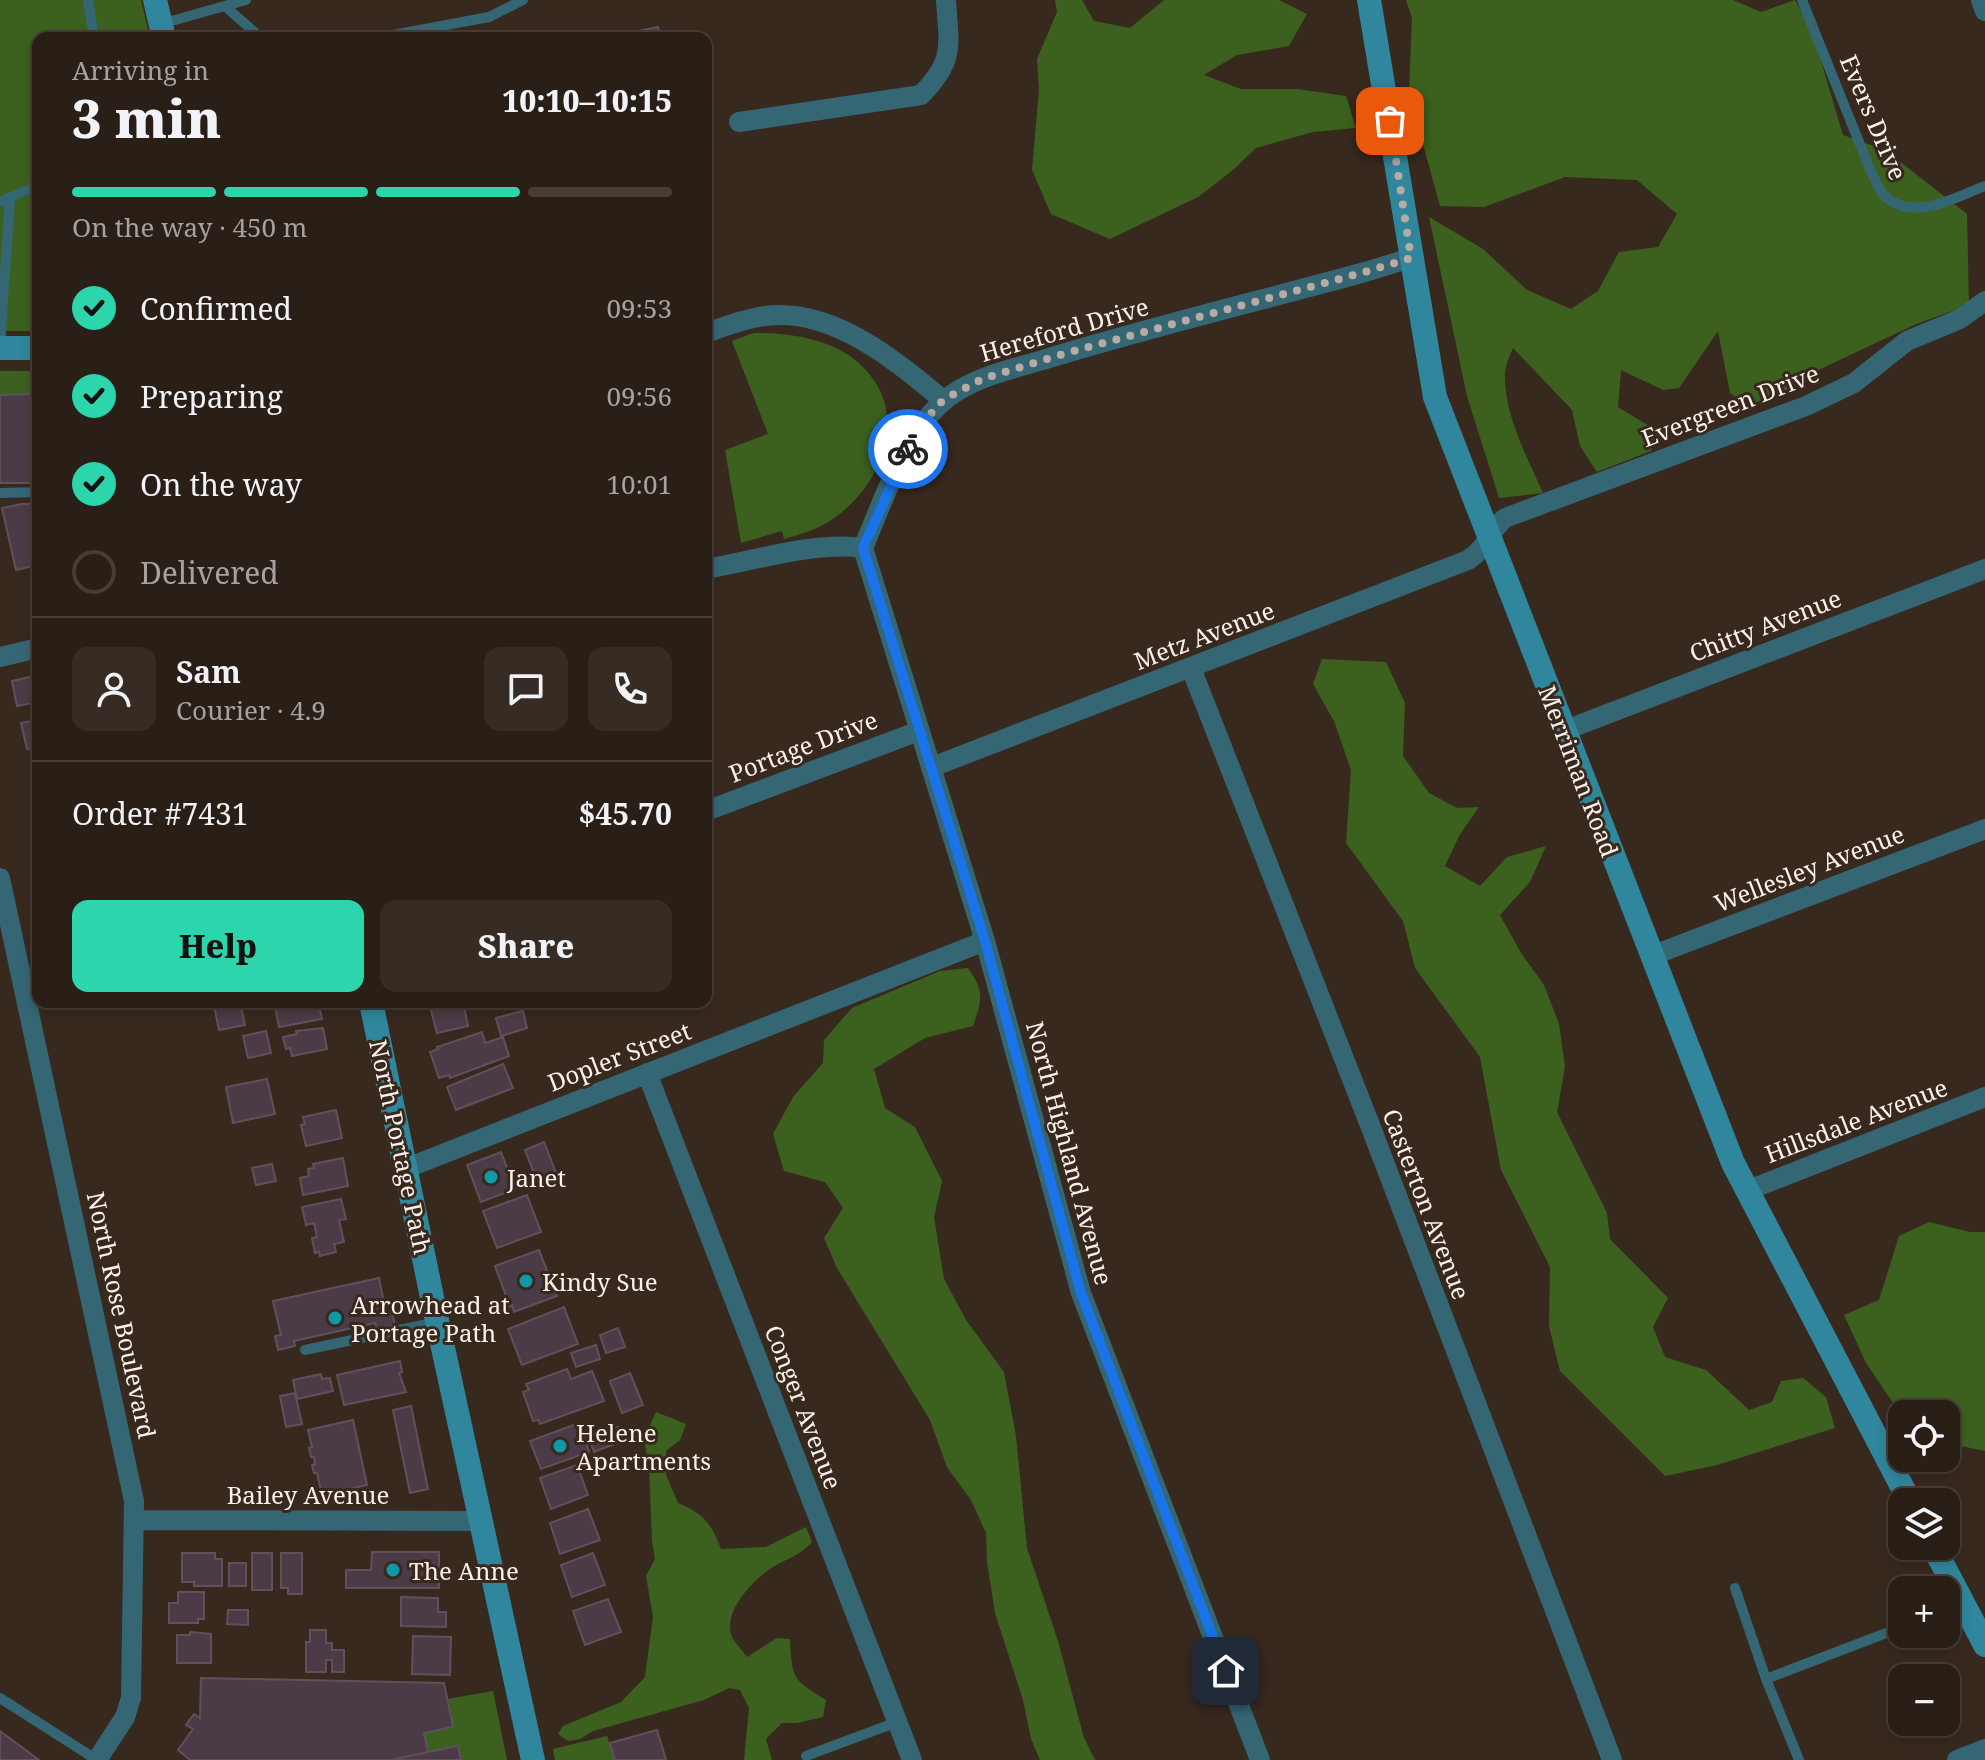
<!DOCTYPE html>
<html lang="en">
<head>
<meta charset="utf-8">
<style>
  body { margin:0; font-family:"Noto Serif",serif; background:#362c24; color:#f1f3f6; height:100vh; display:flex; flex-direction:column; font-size:30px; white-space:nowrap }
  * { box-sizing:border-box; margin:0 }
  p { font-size:26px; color:#a5a2a1 }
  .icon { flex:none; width:44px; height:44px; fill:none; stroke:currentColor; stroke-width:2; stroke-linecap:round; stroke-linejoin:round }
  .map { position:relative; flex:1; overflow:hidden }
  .details { position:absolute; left:32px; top:32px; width:680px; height:976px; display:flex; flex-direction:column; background:#2a1f17; border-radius:16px; box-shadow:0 4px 12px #0003,0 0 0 2px #463d36 }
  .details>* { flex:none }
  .controls { position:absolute; left:1888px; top:1400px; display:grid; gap:16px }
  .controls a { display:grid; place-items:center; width:72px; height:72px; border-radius:16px; background:#2a1f17; box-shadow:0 4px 12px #0003,0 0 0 2px #463d36; font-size:40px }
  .pin { position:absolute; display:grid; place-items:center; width:68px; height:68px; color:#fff; margin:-34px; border-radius:16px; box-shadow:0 4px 12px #0006 }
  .courier { position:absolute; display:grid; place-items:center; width:80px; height:80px; margin:-40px; border:6px solid #1a73e8; border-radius:50%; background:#fff; color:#222; box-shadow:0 2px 10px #0007 }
  .headline em { font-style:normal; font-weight:800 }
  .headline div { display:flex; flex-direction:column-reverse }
  .headline { display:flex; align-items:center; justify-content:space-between; height:136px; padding:0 40px }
  h1 { font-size:52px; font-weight:800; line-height:60px }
  .bar { display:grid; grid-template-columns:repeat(4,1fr); gap:12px 8px; align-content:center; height:96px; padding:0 40px }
  .bar i { height:10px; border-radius:6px; background:#463d36 }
  .bar .on { background:#2cd5ab }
  .bar p { grid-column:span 4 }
  .line { display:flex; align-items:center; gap:20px; padding:0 40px; border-top:2px solid #463d36 }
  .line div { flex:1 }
  .round { display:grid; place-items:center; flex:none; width:84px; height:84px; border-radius:16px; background:#362c24 }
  ol { padding:0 40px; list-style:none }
  li { display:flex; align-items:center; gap:24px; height:88px }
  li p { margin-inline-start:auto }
  li .icon { padding:8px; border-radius:50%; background:#2cd5ab; color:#111; stroke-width:4 }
  li:last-child { color:#a5a2a1 }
  li i { width:44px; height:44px; border:4px solid #463d36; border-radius:50% }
  .action { display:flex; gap:16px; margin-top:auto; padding:16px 40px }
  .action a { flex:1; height:92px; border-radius:16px; background:#2cd5ab; color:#111; font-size:32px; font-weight:800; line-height:92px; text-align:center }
  .action a+a { background:#362c24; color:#f1f3f6 }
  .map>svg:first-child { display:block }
  .green { fill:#3c611f }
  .building { fill:#4b3b46; stroke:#61505c; stroke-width:2 }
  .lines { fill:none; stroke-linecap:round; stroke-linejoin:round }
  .lane { stroke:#356674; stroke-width:10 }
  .street { stroke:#356674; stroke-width:20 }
  .secondary { stroke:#30869c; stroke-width:24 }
  .done { stroke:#b7aca4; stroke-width:8; stroke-dasharray:0 14.4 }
  .route { stroke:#1a73e8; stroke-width:10 }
  .culture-dot { fill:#0f9aa8; stroke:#38291f; stroke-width:3 }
  .labels { text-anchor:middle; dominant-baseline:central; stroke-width:6; stroke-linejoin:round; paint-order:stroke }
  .street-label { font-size:24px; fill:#fcf2eb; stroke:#38291f }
  .poi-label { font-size:24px; fill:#fcf2eb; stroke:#38291f; text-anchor:start }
</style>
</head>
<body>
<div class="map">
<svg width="1985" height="1760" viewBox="0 0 1985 1760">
  <rect width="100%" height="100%" fill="#38291f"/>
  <path class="green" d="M0,0H141L150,38H38V331H0Z
    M1055,0H1082L1094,21L1130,28L1164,0H1279L1307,14L1289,46L1237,55L1204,75L1241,89H1297L1346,96L1356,128L1313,132L1256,148L1233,170L1198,197L1110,239L1051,214L1032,170L1039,90L1037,59L1057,12Z
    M1406,0H1733L1761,12L1795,0L1813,34L1843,135L1885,150L1967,214L1969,305L1916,324L1812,373L1779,398L1746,404L1730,393L1718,331L1679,388L1663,390L1621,370L1618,407L1659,432L1651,451L1597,472L1580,446L1572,410L1513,348C1510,355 1506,364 1505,372C1503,413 1527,457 1543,493L1499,498L1467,396L1429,217L1483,249L1527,290L1571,309L1598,291L1619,252L1658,247L1677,214L1637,180L1565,177L1484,207L1440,206L1409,93L1412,18Z
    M753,333C795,333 843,340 870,375C908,422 879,487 834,518C819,529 802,534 784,539L782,531L741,543L725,450L768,434L732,341Z
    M0,371H38V394L0,395Z
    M1322,659L1386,662L1405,703L1403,756L1429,793L1457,808L1479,807L1459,836L1445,866L1480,886L1507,857L1546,846L1530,882L1500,915L1521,953L1544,985L1559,1024L1565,1067L1557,1112L1607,1213L1610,1239L1668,1298L1653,1327L1665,1357L1706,1370L1749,1410L1772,1402L1781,1381L1803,1378L1826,1397L1835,1428L1717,1465L1665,1476L1560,1371L1549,1326L1550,1267L1501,1170L1480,1057L1415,968L1403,921L1346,843L1351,770L1334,721L1313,684Z
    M968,968C985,993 982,999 973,1026L925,1038L874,1069L885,1108L915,1127L942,1181L934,1217L944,1279L966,1320L1004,1372L1016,1436L1027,1548L1058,1641L1084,1738L1095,1760H1040L1031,1739L1023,1700L995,1613L987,1562L986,1533L971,1500L947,1467L930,1420L837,1268L824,1238L843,1208L825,1182L784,1171L773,1134L793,1097L823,1063L824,1040L852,1008L940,971Z
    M1929,1222L1970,1232H1985V1451L1946,1443V1414L1902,1416L1866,1363L1844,1315L1879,1300L1899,1236Z
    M656,1412L686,1424L680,1440L666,1451V1475L678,1503C704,1514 711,1523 721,1549L766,1547L806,1527L812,1542C796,1559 786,1558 770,1569C751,1582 722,1613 732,1637C735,1643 743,1651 747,1657L777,1638L790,1639C792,1680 793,1679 826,1700L823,1717L797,1723H782L766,1739L772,1760H744L749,1708L740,1690L729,1688L704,1700L593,1731L580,1739L568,1741L558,1734L563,1726L621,1702L645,1677L653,1617L646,1576L655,1559L652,1541L649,1465L644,1439Z
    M493,1691L507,1760H461L458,1746L428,1752L424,1733L453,1727L447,1699Z
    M607,1736L615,1760H555L553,1749Z"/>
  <path class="building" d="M658,27L661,38H605Z
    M38,394V483H0V395Z
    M22,504H38V556H31L33,566L16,570L2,508Z
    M38,675V702L17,706L12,681Z
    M38,720V747L27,749L21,723Z
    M240,1002L245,1025L219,1030L214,1006Z
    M274,1002H318L322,1019L279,1027Z
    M429,1002H463L468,1026L437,1033Z
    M523,1011L527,1028L501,1036L496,1018Z
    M323,1028L327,1049L292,1056L290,1048L286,1049L283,1037L297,1034L296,1031Z
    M266,1031L271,1053L248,1058L243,1036Z
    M482,1032L485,1043L503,1037L509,1056L450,1078L449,1075L439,1078L430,1052L438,1049L437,1047Z
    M503,1064L513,1088L456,1110L447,1087Z
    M267,1079L275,1114L233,1123L226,1087Z
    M336,1110L342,1138L306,1146L301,1125L305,1124L303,1117Z
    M544,1142L558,1178L539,1186L525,1150Z
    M501,1152L515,1189L481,1202L467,1165Z
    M343,1158L348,1186L303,1195L300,1178L309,1176L308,1169L314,1168L313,1164Z
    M272,1164L276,1181L256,1185L252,1168Z
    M527,1195L541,1232L497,1248L483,1211Z
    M341,1199L346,1219L339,1220L344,1242L334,1244L336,1252L320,1256L319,1252L315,1253L312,1238L317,1237L314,1223L306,1225L302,1207Z
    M539,1250L557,1296L514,1312L512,1305L510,1307L495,1266Z
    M379,1278L386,1313L392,1312L395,1325L377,1329L375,1323L294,1341L295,1346L278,1350L275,1336L281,1335L273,1301Z
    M564,1307L578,1344L522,1365L508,1329Z
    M618,1328L625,1347L606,1353L600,1335Z
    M596,1345L600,1359L576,1367L571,1353Z
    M400,1361L402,1372L399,1373L406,1392L344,1405L337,1375Z
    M567,1369L571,1379L592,1371L604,1401L540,1424L539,1420L533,1421L523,1392L529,1390L526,1384Z
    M630,1373L643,1405L622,1413L610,1381Z
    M321,1374L322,1379L330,1378L333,1391L297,1399L293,1380Z
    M295,1393L302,1424L286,1427L280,1396Z
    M411,1406L428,1489L410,1493L393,1410Z
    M353,1420L367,1485L322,1495L317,1473H314L312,1465L315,1464L314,1457H311L309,1448L312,1447L308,1430Z
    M579,1423L589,1452L541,1469L530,1441Z
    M618,1427L623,1441L594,1452L589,1438Z
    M577,1465L588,1495L551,1509L540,1478Z
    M588,1509L600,1540L560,1554L550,1523Z
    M372,1552H439V1588H346V1570H371Z
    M182,1553H215V1559H222V1586H194V1582H182Z
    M252,1553H272V1590H252Z
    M281,1553H302V1594H288V1588H281Z
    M593,1553L605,1585L572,1597L561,1565Z
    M229,1563H246V1586H229Z
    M178,1592H204V1619H198V1623H169V1603H178Z
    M401,1597L438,1598V1612H446V1627L401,1626Z
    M608,1599L621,1632L585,1645L573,1611Z
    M228,1610H248V1625L227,1624Z
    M310,1630H326V1643H332V1650H344V1672H332V1660H326V1672H306V1642H310Z
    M190,1632L211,1634V1663H177V1635H190Z
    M413,1636L451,1637L450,1675L412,1674Z
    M201,1678L444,1683L453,1727L424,1733L428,1752L391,1760H190L178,1750L193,1729L186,1725L194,1714L200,1718Z
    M657,1730L666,1760H615L610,1743Z
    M0,1731L39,1760H0Z
    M458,1746L461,1760H391L428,1752Z"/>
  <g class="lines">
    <path class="lane" d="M88,0L94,38
      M1802,0L1871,172C1875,179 1878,188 1883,194C1910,224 1956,197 1985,186
      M226,7L261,38
      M161,24L246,0
      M377,38L489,17L523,0
      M0,202L38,185
      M0,346L10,197
      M0,493L38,492
      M305,1350L437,1322
      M1735,1588L1766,1679L1799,1760
      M1766,1679L1902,1627
      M0,1698L97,1760
      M806,1756L897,1722"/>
    <path class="street" d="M1981,0L1985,11
      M739,122L921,95C955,60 949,47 946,0
      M706,333C723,327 741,320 759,317C828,304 894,359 943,400
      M863,548L985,941L1081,1293L1260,1760
      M863,548C883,502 905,432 945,400C972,377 1013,369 1046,359C1151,327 1259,301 1365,272L1411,258
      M706,569C753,561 816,541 863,548
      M0,657L38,648
      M1191,668L1370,1125L1612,1760
      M1563,731L1985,569
      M932,767L1468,560C1488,547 1489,531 1505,518L1806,406L1854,383L1907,341L1960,319L1985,301
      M706,811L919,731
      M0,878L134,1501L131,1698L125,1717L97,1760
      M1651,956L1985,829
      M647,1073L912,1760
      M407,1168L985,941
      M1746,1191L1985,1097
      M135,1520L480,1521
      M1957,1760L1985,1749"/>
    <path class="secondary" d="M155,0L164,38
      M1369,0L1435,397L1733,1163L1910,1502
      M0,348H38
      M371,1002L433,1302L533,1760
      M1933,1546L1985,1645"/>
  </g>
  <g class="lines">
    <path class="done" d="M908,449L926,419L943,400L982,379L1070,352L1365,272L1411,258L1390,121"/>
    <path class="route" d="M908,449L863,548L985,941L1081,1293L1226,1671"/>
  </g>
  <g class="culture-dot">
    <circle cx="491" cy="1177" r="8"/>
    <circle cx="526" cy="1281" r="8"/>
    <circle cx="335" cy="1318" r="8"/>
    <circle cx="560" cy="1446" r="8"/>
    <circle cx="393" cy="1570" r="8"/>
  </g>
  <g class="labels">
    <g class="street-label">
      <text transform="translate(1874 117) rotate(67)">Evers Drive</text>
      <text transform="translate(1064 329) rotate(-16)">Hereford Drive</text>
      <text transform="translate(1730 405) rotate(-21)">Evergreen Drive</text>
      <text transform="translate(1765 625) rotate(-21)">Chitty Avenue</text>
      <text transform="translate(1204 635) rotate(-21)">Metz Avenue</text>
      <text transform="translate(803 746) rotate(-21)">Portage Drive</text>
      <text transform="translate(1579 771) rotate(69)">Merriman Road</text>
      <text transform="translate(1809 868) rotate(-21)">Wellesley Avenue</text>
      <text transform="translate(619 1056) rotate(-21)">Dopler Street</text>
      <text transform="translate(1856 1120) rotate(-21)">Hillsdale Avenue</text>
      <text transform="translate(401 1147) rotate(78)">North Portage Path</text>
      <text transform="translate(1070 1153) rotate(75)">North Highland Avenue</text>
      <text transform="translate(1427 1204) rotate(69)">Casterton Avenue</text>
      <text transform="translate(122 1315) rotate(78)">North Rose Boulevard</text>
      <text transform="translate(804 1407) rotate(69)">Conger Avenue</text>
      <text x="308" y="1494">Bailey Avenue</text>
    </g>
    <g class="poi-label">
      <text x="507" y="1177">Janet</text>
      <text x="542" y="1281">Kindy Sue</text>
      <text x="351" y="1304">Arrowhead at<tspan x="351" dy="28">Portage Path</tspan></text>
      <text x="576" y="1432">Helene<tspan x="576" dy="28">Apartments</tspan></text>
      <text x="409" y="1570">The Anne</text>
    </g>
  </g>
</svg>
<div class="controls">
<a><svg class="icon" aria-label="locate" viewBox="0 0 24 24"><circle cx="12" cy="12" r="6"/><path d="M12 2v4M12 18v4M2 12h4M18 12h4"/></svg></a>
<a><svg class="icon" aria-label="layers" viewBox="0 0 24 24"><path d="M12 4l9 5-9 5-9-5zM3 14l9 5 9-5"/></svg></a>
<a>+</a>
<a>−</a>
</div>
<div class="pin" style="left:1390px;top:121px;background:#ea580c"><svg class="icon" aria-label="bag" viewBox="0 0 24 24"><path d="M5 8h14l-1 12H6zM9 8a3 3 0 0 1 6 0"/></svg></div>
<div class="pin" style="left:1226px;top:1671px;background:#1f2937"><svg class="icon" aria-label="home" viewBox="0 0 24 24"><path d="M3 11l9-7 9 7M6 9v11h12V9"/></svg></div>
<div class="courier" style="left:908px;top:449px"><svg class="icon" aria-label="bike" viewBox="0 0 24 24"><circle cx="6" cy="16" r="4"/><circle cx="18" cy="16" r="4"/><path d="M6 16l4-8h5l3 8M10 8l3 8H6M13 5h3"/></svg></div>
<section class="details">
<div class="headline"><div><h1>3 min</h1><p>Arriving in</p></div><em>10:10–10:15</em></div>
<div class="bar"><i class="on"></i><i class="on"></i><i class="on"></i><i></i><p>On the way · 450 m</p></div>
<ol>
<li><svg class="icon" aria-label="check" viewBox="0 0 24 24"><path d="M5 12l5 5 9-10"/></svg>Confirmed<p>09:53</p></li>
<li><svg class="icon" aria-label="check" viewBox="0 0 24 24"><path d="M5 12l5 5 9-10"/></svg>Preparing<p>09:56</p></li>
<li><svg class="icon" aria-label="check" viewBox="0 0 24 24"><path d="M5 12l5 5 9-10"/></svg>On the way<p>10:01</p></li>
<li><i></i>Delivered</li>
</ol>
<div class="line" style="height:144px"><a class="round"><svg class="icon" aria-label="person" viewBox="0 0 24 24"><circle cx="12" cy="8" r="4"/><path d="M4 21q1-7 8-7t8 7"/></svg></a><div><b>Sam</b><p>Courier · 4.9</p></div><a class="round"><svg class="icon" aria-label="chat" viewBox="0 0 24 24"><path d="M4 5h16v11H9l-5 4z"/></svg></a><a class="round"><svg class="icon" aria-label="phone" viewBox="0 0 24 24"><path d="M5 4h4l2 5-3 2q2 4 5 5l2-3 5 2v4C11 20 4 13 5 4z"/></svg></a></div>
<div class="line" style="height:104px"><div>Order #7431</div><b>$45.70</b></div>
<div class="action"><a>Help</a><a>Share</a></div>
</section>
</div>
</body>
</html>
